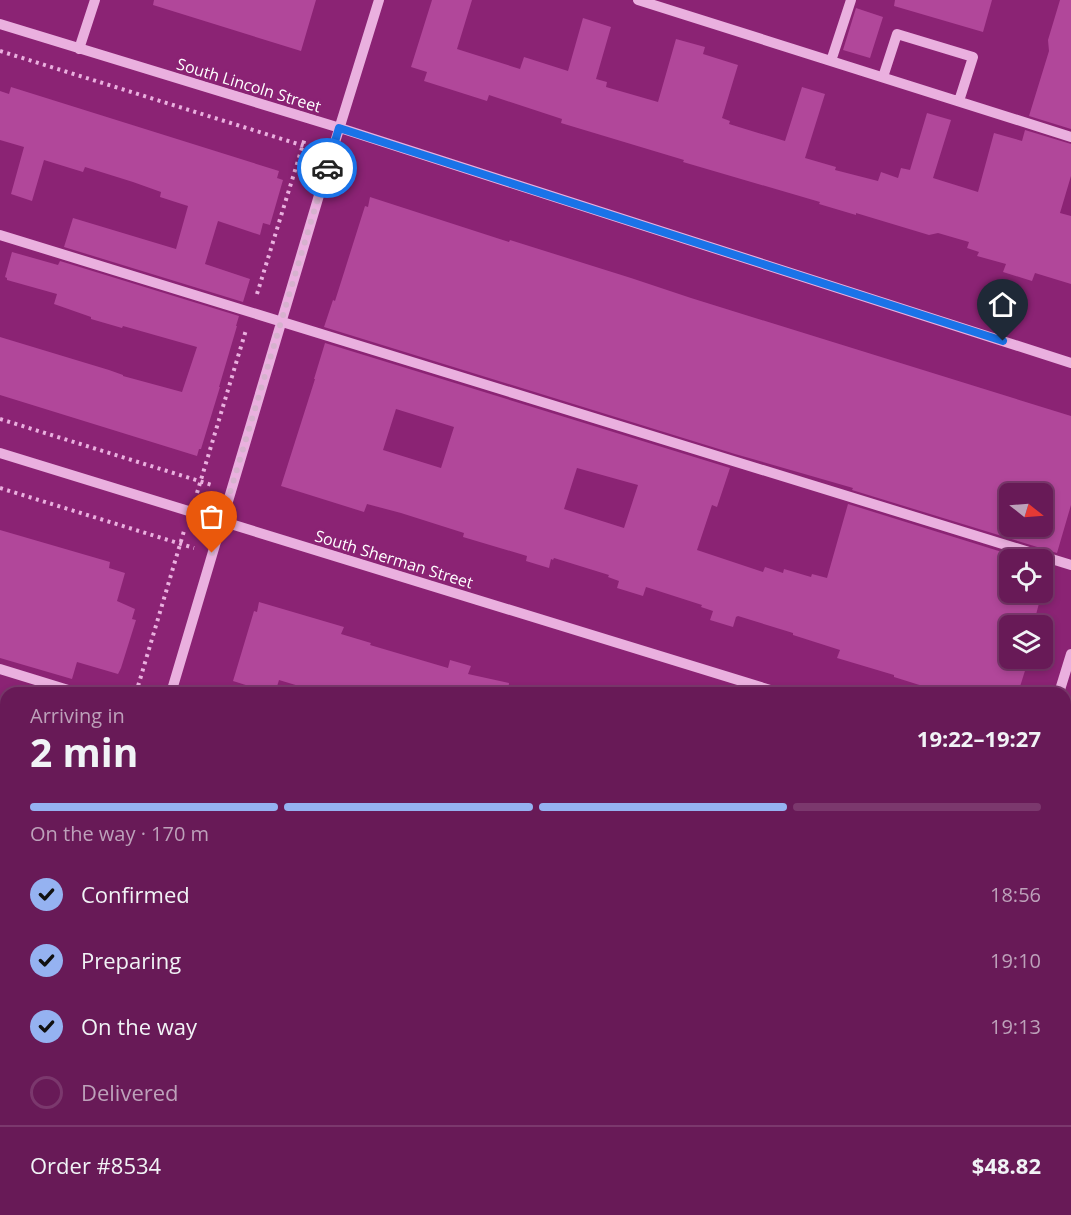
<!DOCTYPE html>
<html lang="en">
<head>
<meta charset="utf-8">
<style>
  body { margin:0; font-family:"Open Sans",sans-serif; background:#702761; color:#f1f3f6; height:100vh; display:flex; flex-direction:column; font-size:22px; white-space:nowrap }
  * { box-sizing:border-box; margin:0 }
  p { font-size:20px; color:#bda1ba }
  .icon { flex:none; width:33px; height:33px; fill:none; stroke:currentColor; stroke-width:2; stroke-linecap:round; stroke-linejoin:round }
  .map { position:relative; flex:1; overflow:hidden }
  .details { position:absolute; left:0px; top:687px; width:1071px; height:528px; display:flex; flex-direction:column; background:#681a57; border-radius:18px 18px 0 0; box-shadow:0 3px 9px #0003,0 0 0 2px #7b386d }
  .details>* { flex:none }
  .needle { width:39px; rotate:107deg }
  .buttons { position:absolute; left:999px; top:483px; display:grid; gap:12px }
  .buttons a { display:grid; place-items:center; width:54px; height:54px; border-radius:9px; background:#681a57; box-shadow:0 3px 9px #0003,0 0 0 2px #7b386d; font-size:30px }
  .pin { position:absolute; display:grid; place-items:center; width:51px; height:51px; color:#fff; margin:-62px -26px; border-radius:50% 50% 50% 0; rotate:-45deg; box-shadow:0 0 6px #0007 }
  .pin .icon { rotate:45deg }
  .courier { position:absolute; display:grid; place-items:center; width:60px; height:60px; margin:-30px; border:4px solid #1a73e8; border-radius:50%; background:#fff; color:#222; box-shadow:0 2px 8px #0007 }
  .headline em { font-style:normal; font-weight:700 }
  .headline div { display:flex; flex-direction:column-reverse }
  .headline { display:flex; align-items:center; justify-content:space-between; height:102px; padding:0 30px }
  h1 { font-size:39px; font-weight:700; line-height:45px }
  .bar { display:grid; grid-template-columns:repeat(4,1fr); gap:9px 6px; align-content:center; height:72px; padding:0 30px }
  .bar i { height:8px; border-radius:4px; background:#7b386d }
  .bar .on { background:#95b2f1 }
  .bar p { grid-column:span 4 }
  .line { display:flex; align-items:center; gap:15px; padding:0 30px; border-top:2px solid #7b386d }
  .line div { flex:1 }
  ol { padding:0 30px; list-style:none }
  li { display:flex; align-items:center; gap:18px; height:66px }
  li p { margin-inline-start:auto }
  li .icon { padding:6px; border-radius:50%; background:#95b2f1; color:#111; stroke-width:4 }
  li:last-child { color:#bda1ba }
  li i { width:33px; height:33px; border:3px solid #7b386d; border-radius:50% }
  .map>svg:first-child { display:block }
  .building { fill:#b1479a; fill-rule:evenodd }
  .lines { fill:none; stroke-linecap:round; stroke-linejoin:round }
  .path { stroke:#eab0df; stroke-width:4; stroke-dasharray:3 4.5; stroke-linecap:butt }
  .minor { stroke:#eab0df; stroke-width:10 }
  .done { stroke:#d6b2ce; stroke-width:6; stroke-dasharray:0 10.8 }
  .route { stroke:#1a73e8; stroke-width:8 }
  .labels { text-anchor:middle; dominant-baseline:central; stroke-width:6; stroke-linejoin:round; paint-order:stroke }
  .street-label { font-size:16px; fill:#fff; stroke:#8b2374 }
</style>
</head>
<body>
<div class="map">
<svg width="1071" height="1215" viewBox="0 0 1071 1215">
  <rect width="100%" height="100%" fill="#8b2374"/>
  <path class="building" d="M154,0H316L301,51L153,5Z
    M432,0H472L457,49L520,69L524,57L568,71L583,18L611,27L596,79L607,82L606,87L658,102L676,39L705,47L703,54L738,65L722,118L730,121L729,124L785,141L802,87L825,94L805,158L836,167L835,170L878,181L881,172L898,178L901,168L910,170L927,113L951,120L933,178L978,192L994,133L1022,141L1025,130L1071,144V176L1060,213L1071,216V284L1035,273L1032,281L1003,272L1006,264L977,256L979,252L967,248L969,242L938,233L929,235L856,213V215L819,204L820,202L683,162L684,160L561,123L562,119L489,95L487,101L424,81L427,72L411,67Z
    M895,0H992L983,32L894,6Z
    M1060,0H1071V129L1029,116L1049,51L1048,40Z
    M856,8L883,17L870,58L843,50Z
    M11,87L279,171L277,178L283,180L270,225L263,223L260,235L218,221L205,264L250,279L243,302L64,247L73,218L176,249L188,206L160,197L161,192L133,182L85,167L83,172L44,160L32,201L11,194L24,147L0,140V91L9,94Z
    M370,197L509,242L510,240L631,278L691,298L1071,416V505L1057,553L852,490L853,488L735,454L324,327L333,300L335,301L365,206L368,207ZM1010,494H1042V526H1010Z
    M12,252L58,265L60,261L239,316L236,326H237L219,387H220L201,449H199L197,456L0,395V337L109,370L123,375V376L182,392L197,347L123,326L122,328L91,319V317L54,304L57,294L7,280V278L5,277Z
    M325,343L730,468L717,507L712,505L697,550L763,572L765,567L783,573L784,569L811,577L812,574L827,578L848,504L1028,560H1010V592H1042L1033,626H1010V658H1029L1018,693H978L961,688L959,693H945L894,677V675L837,658L840,650L793,635V633L738,616L736,617L733,627L710,620L713,611L701,607L702,605L646,587L643,596L617,588L619,581L608,577L609,575L554,558L553,560L551,559L549,568L526,561L527,556L463,537L464,533L401,513L367,504L364,512L281,486L315,379H314ZM396,409L454,427L441,468L383,450ZM577,468L638,485L624,528L564,509Z
    M0,530L110,562L109,568L125,573L117,601L135,609L132,619L136,620L121,668L118,674L77,662L72,679L0,658Z
    M1042,564L1050,566L1042,591Z
    M259,602L344,627L341,634L371,643L370,645L448,668L450,660L471,666L468,674L509,683L508,693H322L279,680L275,693H271L233,681L254,611L257,612Z"/>
  <g class="lines">
    <path class="path" d="M0,51L314,149
      M257,294L305,138
      M0,419L212,485
      M0,488L194,548
      M197,493L246,330
      M136,693L184,531
      M0,856L6,858
      M0,923L6,925
      M47,1215L49,1209
      M867,1215L869,1209"/>
    <path class="minor" d="M638,0L1071,137
      M0,24L340,128L1071,363
      M79,49L95,0
      M831,61L851,0
      M883,77L897,34L973,57L959,101
      M0,235L1071,565
      M0,453L780,693
      M0,669L78,693
      M171,693L331,155L379,0
      M1059,693L1071,654
      M1065,781L1071,783
      M0,891L6,893
      M1065,1015L1071,1017
      M0,1118L6,1119
      M297,1209L316,1215
      M1012,1209L1031,1215
      M11,1215L13,1209
      M902,1215L903,1209"/>
  </g>
  <g class="lines">
    <path class="done" d="M212,553L327,168"/>
    <path class="route" d="M327,168L339,128L1003,341"/>
  </g>
  <g class="labels">
    <g class="street-label">
      <text transform="translate(249 85) rotate(17)">South Lincoln Street</text>
      <text transform="translate(394 559) rotate(17)">South Sherman Street</text>
    </g>
  </g>
</svg>
<div class="buttons">
<a><svg class="needle" viewBox="-14 -14 28 28"><path d="M0-13l5 13h-10z" fill="#e53935"/><path d="M0 13l5-13h-10z" fill="#bda1ba"/></svg></a>
<a><svg class="icon" aria-label="locate" viewBox="0 0 24 24"><circle cx="12" cy="12" r="6"/><path d="M12 2v4M12 18v4M2 12h4M18 12h4"/></svg></a>
<a><svg class="icon" aria-label="layers" viewBox="0 0 24 24"><path d="M12 4l9 5-9 5-9-5zM3 14l9 5 9-5"/></svg></a>
</div>
<div class="pin" style="left:212px;top:553px;background:#ea580c"><svg class="icon" aria-label="bag" viewBox="0 0 24 24"><path d="M5 8h14l-1 12H6zM9 8a3 3 0 0 1 6 0"/></svg></div>
<div class="pin" style="left:1003px;top:341px;background:#1f2937"><svg class="icon" aria-label="home" viewBox="0 0 24 24"><path d="M3 11l9-7 9 7M6 9v11h12V9"/></svg></div>
<div class="courier" style="left:327px;top:168px"><svg class="icon" aria-label="car" viewBox="0 0 24 24"><path d="M5 17H2v-5l4-1 3-4h7l3 4 3 1v5h-3M9 17h6M6 11h13"/><circle cx="7" cy="17" r="2"/><circle cx="17" cy="17" r="2"/></svg></div>
<section class="details">
<div class="headline"><div><h1>2 min</h1><p>Arriving in</p></div><em>19:22–19:27</em></div>
<div class="bar"><i class="on"></i><i class="on"></i><i class="on"></i><i></i><p>On the way · 170 m</p></div>
<ol>
<li><svg class="icon" aria-label="check" viewBox="0 0 24 24"><path d="M5 12l5 5 9-10"/></svg>Confirmed<p>18:56</p></li>
<li><svg class="icon" aria-label="check" viewBox="0 0 24 24"><path d="M5 12l5 5 9-10"/></svg>Preparing<p>19:10</p></li>
<li><svg class="icon" aria-label="check" viewBox="0 0 24 24"><path d="M5 12l5 5 9-10"/></svg>On the way<p>19:13</p></li>
<li><i></i>Delivered</li>
</ol>
<div class="line" style="height:78px"><div>Order #8534</div><b>$48.82</b></div>
</section>
</div>
</body>
</html>
